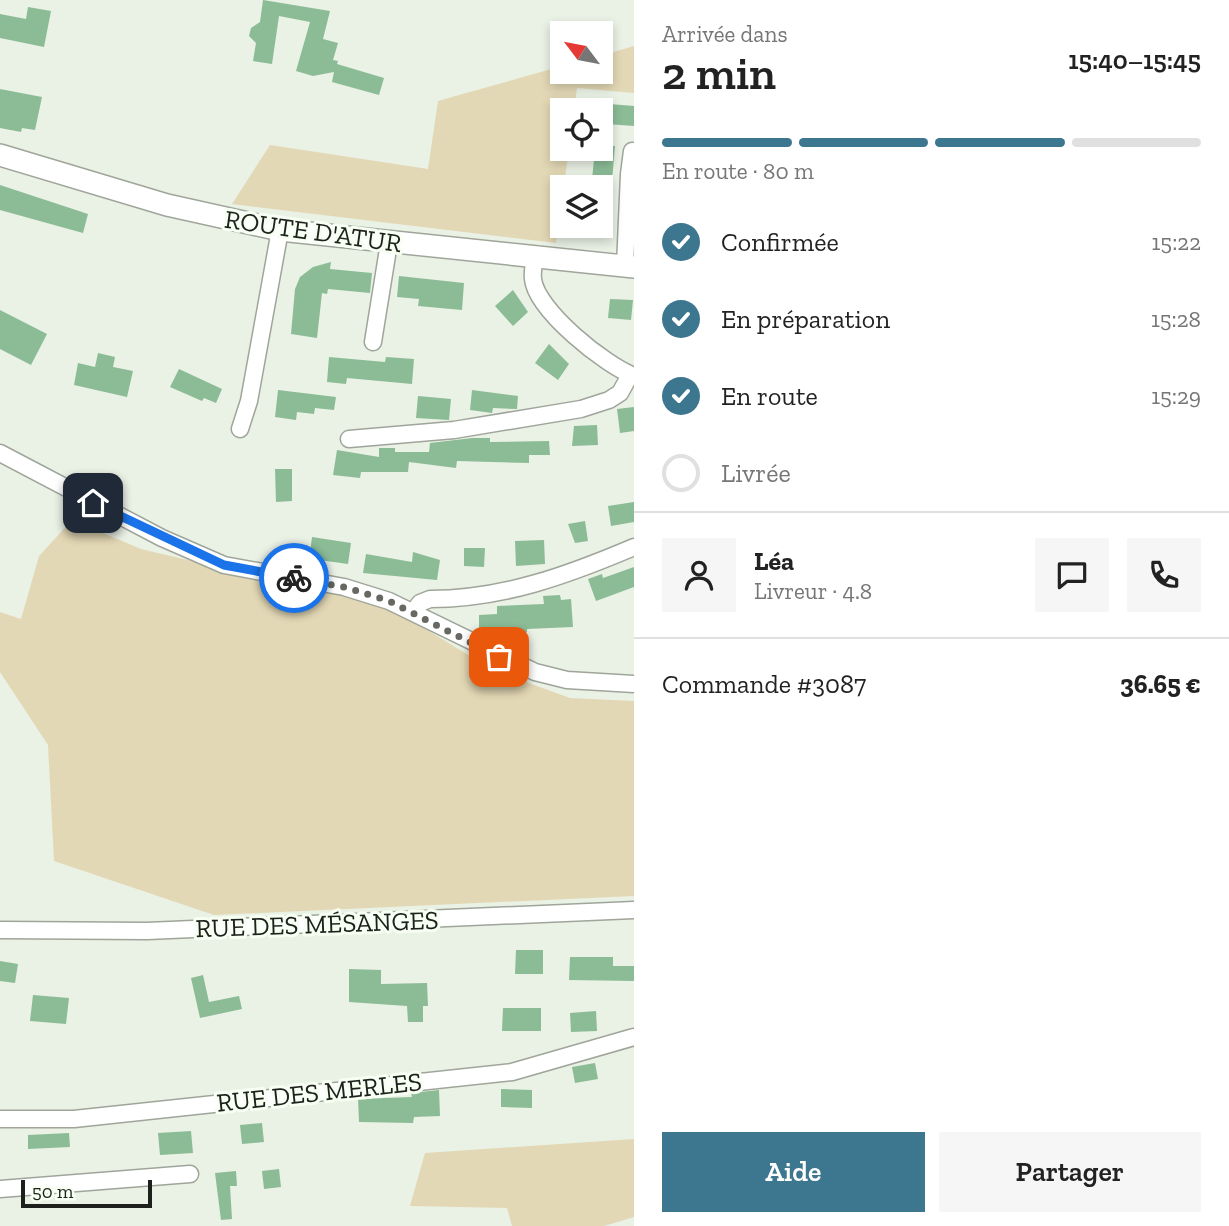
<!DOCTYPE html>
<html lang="fr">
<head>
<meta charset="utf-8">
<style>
  body { margin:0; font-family:"Zilla Slab",serif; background:#f6f6f6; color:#222; height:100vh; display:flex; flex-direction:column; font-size:26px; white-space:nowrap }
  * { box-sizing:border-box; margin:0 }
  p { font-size:23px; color:#767676 }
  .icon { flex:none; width:38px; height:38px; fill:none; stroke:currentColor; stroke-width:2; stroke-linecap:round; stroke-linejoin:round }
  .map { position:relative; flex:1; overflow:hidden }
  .details { display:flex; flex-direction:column; background:#fff; width:595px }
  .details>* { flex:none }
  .needle { width:46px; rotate:302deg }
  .fabs { position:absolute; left:550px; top:21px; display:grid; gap:14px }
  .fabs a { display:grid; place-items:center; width:63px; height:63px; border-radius:0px; background:#fff; box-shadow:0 4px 10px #0003; font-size:35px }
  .scale { position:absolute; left:21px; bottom:18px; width:131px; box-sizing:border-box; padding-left:7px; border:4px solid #1e201c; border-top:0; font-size:19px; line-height:24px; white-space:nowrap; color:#1e201c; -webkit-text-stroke:5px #f7fef2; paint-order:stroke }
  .pin { position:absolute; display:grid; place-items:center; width:60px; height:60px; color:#fff; margin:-30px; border-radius:14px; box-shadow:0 4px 10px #0006 }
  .courier { position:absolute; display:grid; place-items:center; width:70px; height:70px; margin:-35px; border:5px solid #1a73e8; border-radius:50%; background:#fff; color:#222; box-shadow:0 2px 9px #0007 }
  .summary em { font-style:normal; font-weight:600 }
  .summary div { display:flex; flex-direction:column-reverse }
  .summary { display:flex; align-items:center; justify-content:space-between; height:119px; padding:0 28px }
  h1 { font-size:46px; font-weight:600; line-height:52px }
  .bar { display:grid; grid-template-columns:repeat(4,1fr); gap:10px 7px; align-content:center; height:84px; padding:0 28px }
  .bar i { height:9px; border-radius:5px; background:#e0e0e0 }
  .bar .active { background:#3c768f }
  .bar p { grid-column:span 4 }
  .line { display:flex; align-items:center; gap:18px; padding:0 28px; border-top:2px solid #e0e0e0 }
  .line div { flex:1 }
  .round { display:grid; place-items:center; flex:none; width:74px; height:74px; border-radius:0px; background:#f6f6f6 }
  ol { padding:0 28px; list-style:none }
  li { display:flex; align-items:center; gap:21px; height:77px }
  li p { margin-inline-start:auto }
  li .icon { padding:7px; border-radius:50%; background:#3c768f; color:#fff; stroke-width:4 }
  li:last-child { color:#767676 }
  li i { width:38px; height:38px; border:4px solid #e0e0e0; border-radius:50% }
  .button { display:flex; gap:14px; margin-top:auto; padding:14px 28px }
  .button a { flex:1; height:80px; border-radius:0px; background:#3c768f; color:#fff; font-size:28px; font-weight:600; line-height:80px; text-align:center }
  .button a+a { background:#f6f6f6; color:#222 }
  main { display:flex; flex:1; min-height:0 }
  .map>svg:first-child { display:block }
  .green { fill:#e3d8b5 }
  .building { fill:#8bbc96 }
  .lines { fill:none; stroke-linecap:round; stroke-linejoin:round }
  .minor-casing { stroke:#9fa59a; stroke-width:19 }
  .secondary-casing { stroke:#9fa59a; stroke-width:24 }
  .minor { stroke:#fff; stroke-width:16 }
  .secondary { stroke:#fff; stroke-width:21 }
  .done { stroke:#656962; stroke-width:7; stroke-dasharray:0 12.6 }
  .route { stroke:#1a73e8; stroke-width:9 }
  .labels { text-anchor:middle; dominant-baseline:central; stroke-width:6; stroke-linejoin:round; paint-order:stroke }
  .street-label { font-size:26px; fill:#1e201c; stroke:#f7fef2 }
</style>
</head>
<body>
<main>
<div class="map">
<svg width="634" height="1226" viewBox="0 0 634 1226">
  <rect width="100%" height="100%" fill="#eaf1e5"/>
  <path class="green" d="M634,46V93L577,88L574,110H562V149H569L556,243L232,204L270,145L428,169L438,101L562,66V72H600V56Z
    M72,520L141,549L251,575L330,588L396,611L493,670L570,698L634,701V896L214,915L54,861L48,745L0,672V612L21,619L39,556Z
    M634,1139V1217L604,1226H512L507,1208L410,1206L425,1153Z"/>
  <path class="building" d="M263,0L330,11L323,39L338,43L333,60L338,61L337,64L384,78L379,95L332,82L334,72L313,76L296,71L310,22L279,16L272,64L253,61L256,43L249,36L251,28L260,22Z
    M28,7L51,11L44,47L0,38V14L26,19Z
    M0,89L42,97L35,130L22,128L21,132L0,128Z
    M609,104L634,106V126L607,124Z
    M600,145L615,146L612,181L592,180L595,149H600Z
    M0,185L88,214L83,233L0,210Z
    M331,262L330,269L372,273L370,293L328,289L327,294L322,293L317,338L291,334L295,289L300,277L313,267Z
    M399,276L464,283L462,310L418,306L419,299L397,297Z
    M513,290L528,312L513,326L495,306Z
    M610,299L633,300L631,320L608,318Z
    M0,310L47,334L31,365L0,349Z
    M549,344L569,364L558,380L535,363Z
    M98,353L115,357L113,367L133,371L127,397L74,385L78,363L95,367Z
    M329,357L385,362L386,357L414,359L412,384L347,378L346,384L327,382Z
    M179,369L222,389L216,403L204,398L202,401L170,387Z
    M278,390L336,397L334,410L315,408L314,414L297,412L296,420L275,417Z
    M472,390L518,396L517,409L493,408L492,413L470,410Z
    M418,396L451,399L449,420L416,418Z
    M634,407V431L620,433L617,409Z
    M597,425L598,445L572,446L574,426Z
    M472,438H490V442L549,441L550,455H529V463L457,461L456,468L409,462L408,472H361L360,478L333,475L337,450L379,457V448H395V452H429L430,443Z
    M275,469H292V501L276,502Z
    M634,502V522L611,526L608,506Z
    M585,521L588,541L575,543L568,524Z
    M312,537L351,543L348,564L319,560L320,555L310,553Z
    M544,540L545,564L516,566L515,541Z
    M464,548H485L484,567L464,566Z
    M413,552L440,560L437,580L363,573L366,554L412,562Z
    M634,567V587L596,601L588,579L602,574L603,578Z
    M560,595L561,600L571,599L573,627L527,629V632L479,631V615L497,614V606L544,604L543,596Z
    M516,950H543V974H515Z
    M570,957H613V966H634V981L569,980Z
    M0,961L18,964L15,983L0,981Z
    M349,969L381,970V984L427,983L428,1006H423V1022H408L407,1006L349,1002Z
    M203,975L209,1002L239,996L242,1009L200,1018L191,978Z
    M33,995L69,998L66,1024L30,1021Z
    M503,1008H541V1031H502Z
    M596,1011L597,1031L571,1032L570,1013Z
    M595,1063L598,1079L575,1083L572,1067Z
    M501,1089L532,1090V1108L501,1107Z
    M439,1090L440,1116L414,1117L413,1123L359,1122L358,1099L412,1097L411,1093Z
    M262,1123L264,1142L242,1144L240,1125Z
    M191,1131L193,1153L160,1155L158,1133Z
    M69,1133L70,1147L28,1149V1135Z
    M279,1169L281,1187L264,1189L262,1171Z
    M236,1171L237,1186H230L232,1219L221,1220L215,1173Z"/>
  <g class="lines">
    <g class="minor-casing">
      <path id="minor" d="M629,174L632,151
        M535,257C534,264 532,272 533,279C536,310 606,366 634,376
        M625,266L629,174H634
        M373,342L389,243
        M240,429L249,401L280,230
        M349,439L454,430L581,409L609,400L620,393L630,375
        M0,453L162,538L224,565L344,587L389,601L535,672L567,680L634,684
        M413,612L420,603L430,599C503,599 568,575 634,547
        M0,930L147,931L634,910
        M0,1119H74L512,1072L634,1037
        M0,1189L190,1174"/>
    </g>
    <g class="secondary-casing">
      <path id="secondary" d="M0,155L167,205L280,230L634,267"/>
    </g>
    <use href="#minor" class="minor"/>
    <use href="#secondary" class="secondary"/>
  </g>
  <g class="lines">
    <path class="done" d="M294,578L344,587L389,601L499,657"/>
    <path class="route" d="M93,503L224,565L294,578"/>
  </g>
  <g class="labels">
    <g class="street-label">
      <text transform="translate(313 231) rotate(8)">ROUTE D'ATUR</text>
      <text transform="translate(317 924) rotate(-2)">RUE DES MÉSANGES</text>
      <text transform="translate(319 1092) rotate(-6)">RUE DES MERLES</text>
    </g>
  </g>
</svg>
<div class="fabs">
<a><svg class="needle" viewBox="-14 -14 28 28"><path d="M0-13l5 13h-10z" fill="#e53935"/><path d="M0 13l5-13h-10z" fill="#767676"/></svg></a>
<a><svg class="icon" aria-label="locate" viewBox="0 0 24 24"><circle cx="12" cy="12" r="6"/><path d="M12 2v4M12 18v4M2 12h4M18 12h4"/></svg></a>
<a><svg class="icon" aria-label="layers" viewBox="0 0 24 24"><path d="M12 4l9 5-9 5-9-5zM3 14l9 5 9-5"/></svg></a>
</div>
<div class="scale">50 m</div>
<div class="pin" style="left:499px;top:657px;background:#ea580c"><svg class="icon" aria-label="bag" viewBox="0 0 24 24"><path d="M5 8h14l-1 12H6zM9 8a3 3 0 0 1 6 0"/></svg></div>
<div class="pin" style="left:93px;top:503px;background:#1f2937"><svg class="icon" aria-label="home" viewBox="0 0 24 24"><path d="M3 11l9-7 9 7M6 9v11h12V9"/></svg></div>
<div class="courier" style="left:294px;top:578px"><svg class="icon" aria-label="bike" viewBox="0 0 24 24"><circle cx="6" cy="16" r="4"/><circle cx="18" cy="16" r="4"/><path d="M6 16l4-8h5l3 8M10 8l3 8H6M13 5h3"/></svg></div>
</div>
<section class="details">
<div class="summary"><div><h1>2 min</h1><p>Arrivée dans</p></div><em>15:40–15:45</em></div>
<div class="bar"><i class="active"></i><i class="active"></i><i class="active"></i><i></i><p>En route · 80 m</p></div>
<ol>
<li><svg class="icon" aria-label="check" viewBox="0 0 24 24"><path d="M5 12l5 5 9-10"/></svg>Confirmée<p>15:22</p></li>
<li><svg class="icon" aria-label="check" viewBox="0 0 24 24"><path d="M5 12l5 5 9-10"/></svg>En préparation<p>15:28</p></li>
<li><svg class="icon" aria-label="check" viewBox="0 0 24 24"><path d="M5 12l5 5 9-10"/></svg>En route<p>15:29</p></li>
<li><i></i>Livrée</li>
</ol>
<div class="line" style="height:126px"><a class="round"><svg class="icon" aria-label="person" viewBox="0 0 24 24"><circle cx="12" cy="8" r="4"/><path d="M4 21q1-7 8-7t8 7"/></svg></a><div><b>Léa</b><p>Livreur · 4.8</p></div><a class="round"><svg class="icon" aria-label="chat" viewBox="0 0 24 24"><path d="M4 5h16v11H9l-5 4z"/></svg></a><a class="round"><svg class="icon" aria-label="phone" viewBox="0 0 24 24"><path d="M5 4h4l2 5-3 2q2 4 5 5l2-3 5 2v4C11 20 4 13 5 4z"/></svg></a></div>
<div class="line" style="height:91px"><div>Commande #3087</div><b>36.65 €</b></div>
<div class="button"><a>Aide</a><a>Partager</a></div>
</section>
</main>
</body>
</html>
